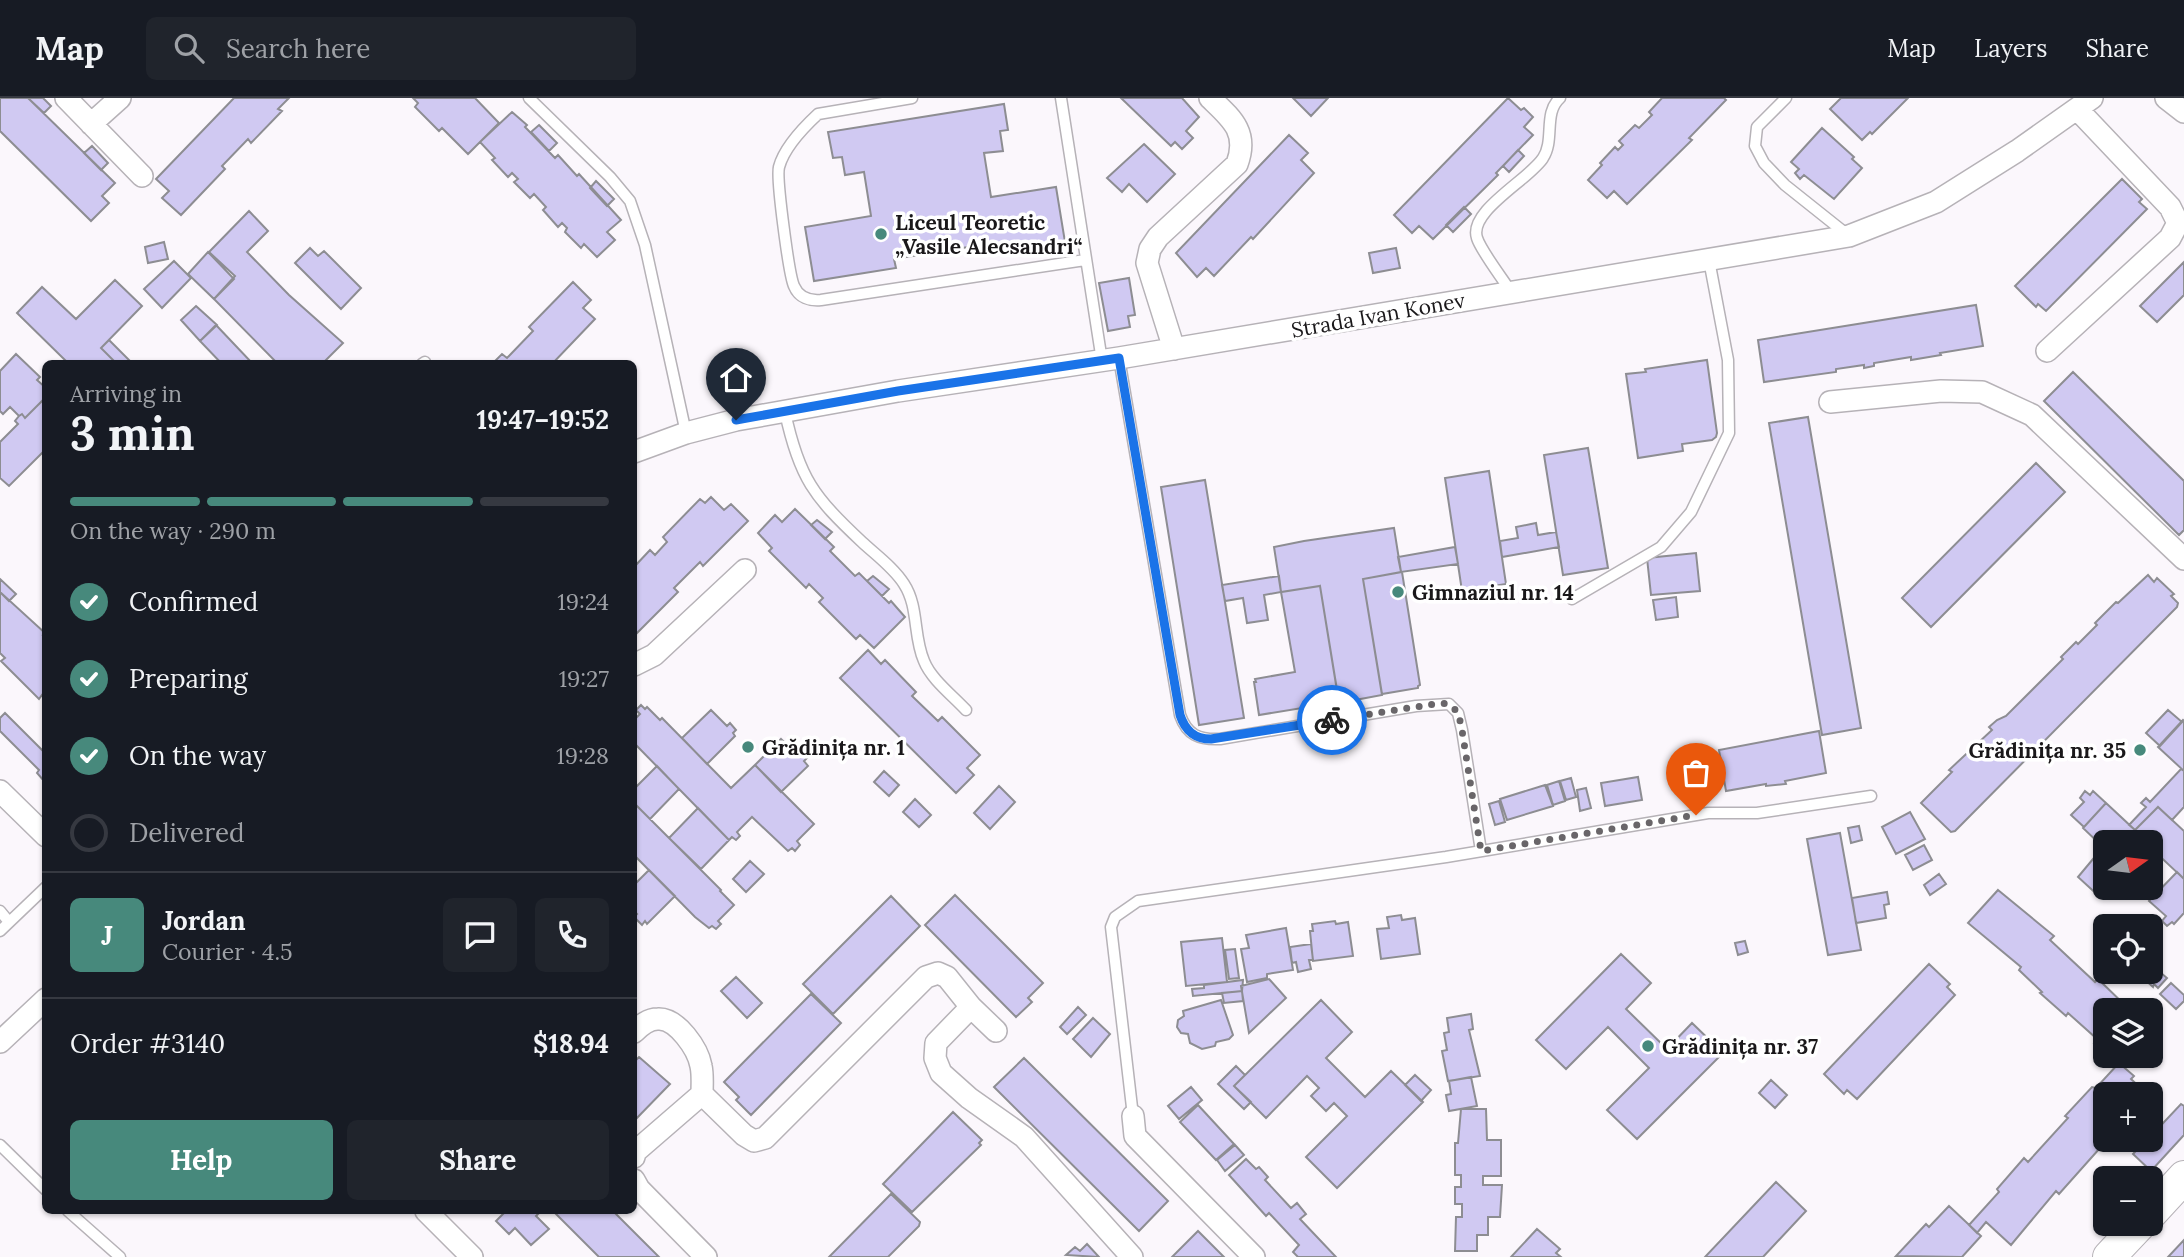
<!DOCTYPE html>
<html lang="en">
<head>
<meta charset="utf-8">
<style>
  body { margin:0; font-family:Lora,serif; background:#20242c; color:#f1f3f6; height:100vh; display:flex; flex-direction:column; font-size:26px; white-space:nowrap }
  * { box-sizing:border-box; margin:0 }
  p { font-size:23px; color:#9ea1a6 }
  .icon { flex:none; width:38px; height:38px; fill:none; stroke:currentColor; stroke-width:2; stroke-linecap:round; stroke-linejoin:round }
  .map { position:relative; flex:1; overflow:hidden }
  .sheet { position:absolute; left:42px; top:262px; width:595px; height:854px; display:flex; flex-direction:column; background:#171b24; border-radius:10px; box-shadow:0 2px 5px #0004 }
  .sheet>* { flex:none }
  .needle { width:46px; rotate:76deg }
  .tools { position:absolute; left:2093px; top:732px; display:grid; gap:14px }
  .tools a { display:grid; place-items:center; width:70px; height:70px; border-radius:10px; background:#171b24; box-shadow:0 2px 5px #0004; font-size:35px }
  .pin { position:absolute; display:grid; place-items:center; width:60px; height:60px; color:#fff; margin:-72px -30px; border-radius:50% 50% 50% 0; rotate:-45deg; box-shadow:0 0 7px #0007 }
  .pin .icon { rotate:45deg }
  .courier { position:absolute; display:grid; place-items:center; width:70px; height:70px; margin:-35px; border:5px solid #1a73e8; border-radius:50%; background:#fff; color:#222; box-shadow:0 2px 9px #0007 }
  .head em { font-style:normal; font-weight:700 }
  .head div { display:flex; flex-direction:column-reverse }
  .head { display:flex; align-items:center; justify-content:space-between; height:119px; padding:0 28px }
  h1 { font-size:46px; font-weight:700; line-height:52px }
  .bar { display:grid; grid-template-columns:repeat(4,1fr); gap:10px 7px; align-content:center; height:84px; padding:0 28px }
  .bar i { height:9px; border-radius:5px; background:#363941 }
  .bar .active { background:#47897c }
  .bar p { grid-column:span 4 }
  .line { display:flex; align-items:center; gap:18px; padding:0 28px; border-top:2px solid #363941 }
  .line div { flex:1 }
  .round { display:grid; place-items:center; flex:none; width:74px; height:74px; border-radius:10px; background:#20242c }
  ol { padding:0 28px; list-style:none }
  li { display:flex; align-items:center; gap:21px; height:77px }
  li p { margin-inline-start:auto }
  li .icon { padding:7px; border-radius:50%; background:#47897c; color:#fff; stroke-width:4 }
  li:last-child { color:#9ea1a6 }
  li i { width:38px; height:38px; border:4px solid #363941; border-radius:50% }
  .button { display:flex; gap:14px; margin-top:auto; padding:14px 28px }
  .button a { flex:1; height:80px; border-radius:10px; background:#47897c; color:#fff; font-size:28px; font-weight:700; line-height:80px; text-align:center }
  .button a+a { background:#20242c; color:#f1f3f6 }
  header { display:flex; align-items:center; gap:42px; box-sizing:border-box; height:98px; padding:0 35px; background:#171b24; border-bottom:2px solid #363941 }
  header strong { font-size:33px }
  nav { display:flex; gap:38px; margin-inline-start:auto; font-size:24px }
  .search { width:490px; height:63px; background:#20242c; display:flex; align-items:center; gap:18px; box-sizing:border-box; padding:0 24px; border-radius:10px; color:#9ea1a6; font-size:26px }
  .map>svg:first-child { display:block }
  .building { fill:#d0c9f2; stroke:#8d8d92; stroke-width:2 }
  .lines { fill:none; stroke-linecap:round; stroke-linejoin:round }
  .lane-casing { stroke:#b6b2b7; stroke-width:13 }
  .street-casing { stroke:#b6b2b7; stroke-width:24 }
  .secondary-casing { stroke:#b6b2b7; stroke-width:34 }
  .lane { stroke:#fff; stroke-width:10 }
  .street { stroke:#fff; stroke-width:21 }
  .secondary { stroke:#fff; stroke-width:32 }
  .done { stroke:#696669; stroke-width:7; stroke-dasharray:0 12.6 }
  .route { stroke:#1a73e8; stroke-width:9 }
  .poi-dot { fill:#47897c; stroke:#fff; stroke-width:2.5 }
  .labels { text-anchor:middle; dominant-baseline:central; stroke-width:7; stroke-linejoin:round; paint-order:stroke }
  .poi-label { font-size:21px; font-weight:bold; fill:#1a181a; stroke:#fff; text-anchor:start }
  .street-label { font-size:21px; fill:#1a181a; stroke:#fff }
</style>
</head>
<body>
<header>
<strong>Map</strong>
<div class="search"><svg class="icon" aria-label="search" viewBox="0 0 24 24"><circle cx="10" cy="10" r="6"/><path d="M15 15l6 6"/></svg>Search here</div>
<nav><a>Map</a><a>Layers</a><a>Share</a></nav>
</header>
<div class="map">
<svg width="2184" height="1159" viewBox="0 0 2184 1159">
  <rect width="100%" height="100%" fill="#fbf7fc"/>
  <path class="building" d="M0,0H28L115,85L102,98L109,105L91,123L0,33Z
    M28,0H43L51,8L44,15Z
    M234,0H289L278,11L282,13L251,45L248,41L222,68L225,71L181,117L162,100L169,93L156,81Z
    M413,0H475L499,25L468,56L442,30L439,33L415,9L418,5Z
    M1121,0H1182L1199,19L1186,33L1193,40L1182,51L1175,44L1171,48Z
    M1293,0H1328L1311,18Z
    M1508,0L1521,12L1524,10L1533,19L1524,29L1533,37L1496,75L1498,77L1433,141L1419,128L1412,135L1394,117Z
    M1662,0H1724L1726,2L1689,40L1692,42L1627,106L1614,93L1607,100L1588,82L1602,67L1600,65L1615,49L1618,52L1623,47L1619,43L1635,27L1639,30L1652,17L1649,14Z
    M1841,0H1908L1872,36L1870,34L1862,42L1830,11Z
    M1004,6L1008,32L1000,33L1003,53L984,55L991,99L1056,89L1065,144L982,157L981,147L894,161L896,170L814,183L805,129L871,118L864,74L845,77L842,59L833,60L828,34Z
    M512,14L527,27L525,29L555,60L558,57L577,78L579,76L621,122L607,134L615,142L597,159L584,146L581,150L565,134L567,130L562,125L558,129L543,112L546,109L534,96L530,100L514,84L518,81L512,75L508,79L492,62L495,60L480,44Z
    M539,27L557,45L549,53L531,34Z
    M1822,30L1854,59L1852,61L1862,70L1834,101L1804,77L1800,81L1795,75L1799,71L1791,64Z
    M1289,37L1308,55L1301,62L1314,75L1253,141L1251,139L1214,178L1206,170L1197,179L1176,155Z
    M1144,46L1175,76L1147,104L1129,86L1122,94L1107,80Z
    M92,48L108,65L101,72L84,55Z
    M1518,52L1524,58L1509,74L1503,68Z
    M2122,81L2142,101L2139,104L2147,111L2046,213L2038,206L2036,209L2015,188Z
    M596,83L614,101L607,108L590,90Z
    M1464,109L1471,116L1453,134L1446,127Z
    M249,113L268,133L247,154L289,197L343,245L322,266H278L214,201L235,178L209,154Z
    M164,144L168,161L148,165L145,149Z
    M310,150L318,158L324,153L361,190L341,211L295,165Z
    M1396,150L1400,170L1373,175L1369,155Z
    M208,154L234,181L214,201L188,176Z
    M174,163L191,180L162,210L144,191Z
    M2184,164V197L2157,224L2140,208Z
    M1129,180L1135,217L1128,218L1130,229L1108,233L1099,185Z
    M115,182L142,208L101,250L117,266H69L17,215L42,189L76,221Z
    M573,184L591,202L583,210L595,221L552,266H492L502,256L507,260L533,233L529,229Z
    M1976,207L1983,248L1940,255L1941,257L1911,262V259L1874,265V268L1864,270V267L1836,271V274L1764,284L1758,242Z
    M196,208L217,227L200,243L181,222Z
    M216,227L253,266H222L200,243Z
    M109,242L133,266H117L101,250Z
    M16,256L40,279L37,282L46,290V299L25,320L22,316L19,318L10,309L3,316L0,313V273Z
    M1707,262L1717,335L1716,339L1712,342L1682,346L1683,353L1638,360L1626,276L1646,274L1645,271Z
    M2073,274L2184,383V432L2179,437L2044,303Z
    M46,299V351L9,388L0,380V344L18,326L15,323L19,318L22,316L25,320Z
    M1808,319L1861,630L1822,637L1769,325Z
    M1588,350L1608,470L1563,477L1544,357Z
    M2036,365L2065,394L1931,529L1902,500Z
    M1489,373L1506,486L1462,493L1445,380Z
    M1205,382L1244,620L1199,627L1161,389Z
    M711,399L724,412L731,406L748,423L703,468L700,464L674,490L678,494L634,538V469L650,452L655,457L667,444L663,439L700,401L705,405Z
    M795,411L834,449L830,453L855,478L859,475L889,505L891,503L905,519L874,550L860,537L856,541L819,504L823,500L809,486L806,490L769,453L772,450L758,435L775,417L782,424Z
    M817,422L832,434L825,441L811,427Z
    M1536,425L1538,437L1556,434L1559,449L1502,459L1500,443L1518,440L1516,429Z
    M1394,430L1401,474L1363,481L1382,597L1339,605L1320,488L1281,494L1274,449L1304,443Z
    M1455,449L1458,466L1401,474L1398,459Z
    M1696,455L1700,493L1651,497L1647,460Z
    M1402,474L1420,587L1418,588V590L1382,596L1363,481Z
    M2148,477L2154,484L2157,480L2174,496L2171,498L2178,505L2177,509L1955,733L1951,734L1921,705L1952,674L1949,672L1992,632L1989,629L1997,622L2006,618L2063,561L2061,559L2076,544L2078,546L2097,527L2095,525L2116,504L2118,505Z
    M873,478L889,491L882,498L867,483Z
    M1279,478L1281,494L1264,497L1268,522L1247,525L1243,500L1225,503L1222,487Z
    M0,481L16,496L9,503L0,494Z
    M1320,488L1339,604L1259,617L1254,584H1256L1255,581L1295,574L1281,494Z
    M0,494L45,535L43,537L46,539V600L42,597L39,601L1,563L5,560L0,555Z
    M1676,499L1678,519L1656,522L1653,502Z
    M868,552L881,566L885,562L916,594L912,598L938,623L942,619L980,657L967,670L974,677L956,695L840,580Z
    M641,607L645,611L647,609L660,622L662,620L731,690L755,667L814,726L797,743L800,747L795,753L792,750L788,753L752,719L737,734L740,738L736,742L732,739L729,742L635,646L634,622L640,616L636,612Z
    M711,612L727,628L730,625L736,632L733,635L735,638L707,666L682,640Z
    M2168,612L2182,624L2160,648L2146,635Z
    M5,615L46,656L44,683L37,675L39,672L0,633V620Z
    M2183,622L2184,623V673L2158,649Z
    M1819,633L1826,675L1785,683L1786,686L1766,688V686L1726,693L1719,652Z
    M781,641L799,658L803,654L808,659L804,663L808,668L781,694L755,667Z
    M657,668L679,691L650,721L634,705V691Z
    M2181,671L2184,673V709L2172,722L2158,709L2135,732L2129,727L2146,709L2141,705L2146,700L2150,704Z
    M884,673L899,687L889,698L874,684Z
    M1638,679L1642,702L1605,708L1601,685Z
    M1571,680L1576,699L1566,702L1560,683Z
    M1559,683L1565,703L1553,707L1547,687Z
    M1545,687L1553,708L1507,722L1500,701Z
    M999,688L1015,704L990,731L974,715Z
    M1586,690L1591,710L1580,713L1577,692Z
    M2085,693L2090,697L2093,693L2106,705L2084,729L2071,717L2084,704L2080,700Z
    M915,701L931,717L919,729L903,714Z
    M1499,703L1505,724L1495,727L1489,706Z
    M634,705L721,792L720,793L734,807L718,823L721,826L716,831L712,828L709,830L695,819L634,757Z
    M2106,705L2135,732L2158,709L2184,733V781L2151,750V744H2105V751L2083,730Z
    M698,710L729,742L732,739L701,771L669,740Z
    M1910,714L1925,741L1896,756L1882,729Z
    M1859,728L1862,742L1851,745L1848,730Z
    M1840,735L1861,852L1828,857L1807,741Z
    M1924,747L1932,762L1913,772L1905,757Z
    M2103,749L2105,751V789H2111L2101,800L2078,779Z
    M750,763L764,776L746,794L733,781Z
    M649,772L675,798L647,826L645,823L642,827L634,819L637,816L634,813V787Z
    M2177,774L2184,781V815L2174,826L2172,824L2167,828L2162,823L2166,818L2149,803Z
    M1939,776L1946,786L1930,797L1924,787Z
    M1998,792L2054,838L2050,842L2095,884L2098,881L2129,911L2105,912V955L2094,945L2097,941L2068,915L2066,918L2040,895L2042,894L2019,872L2021,869L1968,825Z
    M1887,794L1889,806L1884,807L1886,820L1856,825L1852,800Z
    M955,797L1043,885L1028,900L1032,904L1016,919L925,827Z
    M891,798L920,828L833,916L803,886Z
    M1401,817L1402,822L1415,820L1420,856L1381,861L1377,831L1389,830L1387,819Z
    M1335,823L1336,826L1348,824L1353,858L1313,863L1310,833H1313L1312,826Z
    M1286,830L1293,872L1267,876V880L1247,884L1241,851L1249,850L1246,837Z
    M1222,840L1227,884L1186,888L1181,844Z
    M1745,843L1748,854L1738,857L1735,845Z
    M1311,846L1313,862H1309L1311,871L1298,874L1296,864L1292,865L1290,849Z
    M1235,851L1239,880L1229,881L1225,852Z
    M1621,856L1651,885L1626,911L1667,951L1692,925L1723,955L1637,1041L1607,1012L1649,970L1608,929L1566,971L1536,942Z
    M1929,866L1950,886L1947,889L1955,897L1857,1001L1847,992L1844,996L1824,976Z
    M2154,869L2167,880L2158,890L2154,886L2153,889L2144,881Z
    M736,879L762,905L747,920L721,893Z
    M1269,881L1286,900L1249,935L1241,888Z
    M1243,882L1242,893L1193,898L1192,891L1204,890V887Z
    M2171,885L2184,897V903L2176,911L2160,896Z
    M1242,893L1243,903L1224,905L1222,895Z
    M811,896L841,925L751,1017L736,1002L739,999L724,984Z
    M1221,902L1233,937L1229,941L1216,944L1215,948L1202,951L1190,945L1188,936L1181,935L1177,929L1178,922L1184,918L1183,913Z
    M1321,902L1352,934L1326,960L1365,999L1391,973L1423,1004L1337,1090L1306,1059L1347,1018L1334,1005L1326,1013L1311,998L1319,990L1307,978L1266,1020L1234,988Z
    M1078,909L1086,917L1067,936L1060,929Z
    M1471,916L1473,931L1469,932L1480,978L1448,983L1442,953L1447,952L1444,935L1449,934L1447,920Z
    M1093,920L1110,936L1091,959L1073,941Z
    M639,959L670,986L634,1023V964Z
    M1024,960L1168,1103L1139,1133L994,989Z
    M2119,965L2134,978L2131,981L2147,996H2105V1041L2098,1048L2100,1050L2059,1096L2056,1093L2011,1147L1986,1124L1977,1135L1969,1127L1999,1094L1997,1091L2024,1060L2028,1064L2068,1020L2065,1018L2092,989L2096,990Z
    M1236,968L1245,977L1234,988L1251,1004L1244,1011L1218,986Z
    M1415,977L1431,992L1421,1003L1405,987Z
    M1471,979L1477,1008L1449,1013L1446,997L1451,996L1449,983Z
    M1771,982L1787,997L1775,1010L1759,995Z
    M1191,989L1202,1002L1179,1021L1168,1008Z
    M2181,1006L2184,1008V1037L2151,1073L2133,1056L2147,1041H2151V1038Z
    M1198,1007L1234,1046L1216,1062L1180,1024Z
    M1461,1011H1486L1487,1042H1501V1078H1483V1087H1502L1500,1119H1488V1137H1477V1153H1455L1456,1119H1462V1106H1455V1089H1461V1077H1455V1045H1458Z
    M953,1014L982,1042L979,1045L981,1047L912,1114L883,1086Z
    M1235,1047L1244,1057L1225,1073L1217,1062Z
    M1246,1061L1256,1071L1259,1069L1268,1079L1265,1082L1291,1110L1297,1105L1306,1116L1300,1121L1336,1159H1298L1293,1154L1299,1147L1269,1115L1266,1118L1229,1077Z
    M1776,1084L1806,1113L1763,1159H1705Z
    M891,1096L920,1124L919,1128L888,1159H829Z
    M1949,1108L1981,1138L1962,1159L1896,1158L1926,1126L1929,1129Z
    M506,1113H541L536,1118L549,1131L531,1147L515,1130L509,1136L496,1123Z
    M553,1113H613L659,1159H599Z
    M1537,1131L1560,1151L1556,1155L1561,1159H1511Z
    M1198,1133L1224,1159H1172Z
    M2184,1142V1159H2168Z
    M1087,1146L1099,1159L1066,1157L1075,1149L1080,1153Z"/>
  <g class="lines">
    <g class="lane-casing">
      <path id="lane" d="M529,0L610,79L630,103L645,147L686,335
        M912,0L818,16C804,29 784,50 779,69C776,80 789,177 794,188C799,200 810,203 821,202L1085,162
        M1061,0L1102,263
        M1786,0L1757,29L1755,48L1764,65L1785,87L1849,138
        M1511,194C1503,181 1481,153 1477,140C1468,113 1530,81 1543,60C1555,42 1543,15 1560,0
        M1119,260L1180,617C1187,637 1199,642 1220,641L1416,608L1449,606L1458,615L1462,632L1481,753
        M422,266L425,264
        M785,314C799,380 814,399 862,444C876,457 894,470 904,486C919,509 913,538 924,563C931,581 952,597 966,612
        M1572,501L1661,449L1691,414L1729,335L1728,262L1709,162
        M0,813L9,824
        M0,833L46,789
        M1133,1018L1111,829L1115,819L1138,803L1446,759L1708,715H1757L1871,698
        M0,1047L46,1092
        M68,1113L120,1159"/>
    </g>
    <g class="street-casing">
      <path id="street" d="M66,0L142,78
        M2166,0L2184,14
        M91,26L120,0
        M1174,251L1147,165L1150,151L1158,139L1237,66C1249,34 1231,20 1210,0
        M2047,253L2170,140L2178,125L2170,109L2078,12
        M1830,304L1941,293L1982,294L2032,317L2184,461
        M634,354L686,335L736,322L898,293L1119,260L1849,138L1936,104L2017,53L2092,0
        M634,567L654,557L745,472
        M0,693L46,738
        M971,909L936,945L935,960L941,975L969,1000L1024,1039L1132,1159
        M634,934C641,927 648,921 658,921C677,920 698,951 701,968C703,977 702,987 702,996L635,1054L634,1059
        M0,944L46,901
        M702,996L744,1037L754,1043L765,1040L926,879L938,875L947,879L971,909L996,933
        M1133,1018L1135,1038L1254,1159
        M634,1082L639,1091L706,1159
        M426,1113L472,1159"/>
    </g>
    <g class="secondary-casing">
      <path id="secondary" d="M2151,1115L2184,1079
        M2109,1159L2141,1125"/>
    </g>
    <use href="#lane" class="lane"/>
    <use href="#street" class="street"/>
    <use href="#secondary" class="secondary"/>
  </g>
  <g class="lines">
    <path class="done" d="M1332,622L1441,605C1458,607 1459,618 1462,632L1481,753L1696,717"/>
    <path class="route" d="M736,322L898,293L1119,260L1180,617C1185,632 1194,641 1211,641L1332,622"/>
  </g>
  <g class="poi-dot">
    <circle cx="881" cy="136" r="7"/>
    <circle cx="1398" cy="494" r="7"/>
    <circle cx="748" cy="649" r="7"/>
    <circle cx="2140" cy="652" r="7"/>
    <circle cx="1648" cy="948" r="7"/>
  </g>
  <g class="labels">
    <g class="poi-label">
      <text x="895" y="124">Liceul Teoretic<tspan x="895" dy="24">„Vasile Alecsandri“</tspan></text>
      <text x="1412" y="494">Gimnaziul nr. 14</text>
      <text x="762" y="649">Grădinița nr. 1</text>
      <text x="2126" y="652" text-anchor="end">Grădinița nr. 35</text>
      <text x="1662" y="948">Grădinița nr. 37</text>
    </g>
    <g class="street-label">
      <text transform="translate(1378 217) rotate(-10)">Strada Ivan Konev</text>
    </g>
  </g>
</svg>
<div class="tools">
<a><svg class="needle" viewBox="-14 -14 28 28"><path d="M0-13l5 13h-10z" fill="#e53935"/><path d="M0 13l5-13h-10z" fill="#9ea1a6"/></svg></a>
<a><svg class="icon" aria-label="locate" viewBox="0 0 24 24"><circle cx="12" cy="12" r="6"/><path d="M12 2v4M12 18v4M2 12h4M18 12h4"/></svg></a>
<a><svg class="icon" aria-label="layers" viewBox="0 0 24 24"><path d="M12 4l9 5-9 5-9-5zM3 14l9 5 9-5"/></svg></a>
<a>+</a>
<a>−</a>
</div>
<div class="pin" style="left:1696px;top:717px;background:#ea580c"><svg class="icon" aria-label="bag" viewBox="0 0 24 24"><path d="M5 8h14l-1 12H6zM9 8a3 3 0 0 1 6 0"/></svg></div>
<div class="pin" style="left:736px;top:322px;background:#1f2937"><svg class="icon" aria-label="home" viewBox="0 0 24 24"><path d="M3 11l9-7 9 7M6 9v11h12V9"/></svg></div>
<div class="courier" style="left:1332px;top:622px"><svg class="icon" aria-label="bike" viewBox="0 0 24 24"><circle cx="6" cy="16" r="4"/><circle cx="18" cy="16" r="4"/><path d="M6 16l4-8h5l3 8M10 8l3 8H6M13 5h3"/></svg></div>
<section class="sheet">
<div class="head"><div><h1>3 min</h1><p>Arriving in</p></div><em>19:47–19:52</em></div>
<div class="bar"><i class="active"></i><i class="active"></i><i class="active"></i><i></i><p>On the way · 290 m</p></div>
<ol>
<li><svg class="icon" aria-label="check" viewBox="0 0 24 24"><path d="M5 12l5 5 9-10"/></svg>Confirmed<p>19:24</p></li>
<li><svg class="icon" aria-label="check" viewBox="0 0 24 24"><path d="M5 12l5 5 9-10"/></svg>Preparing<p>19:27</p></li>
<li><svg class="icon" aria-label="check" viewBox="0 0 24 24"><path d="M5 12l5 5 9-10"/></svg>On the way<p>19:28</p></li>
<li><i></i>Delivered</li>
</ol>
<div class="line" style="height:126px"><b class="round" style="background:#47897c;color:#fff">J</b><div><b>Jordan</b><p>Courier · 4.5</p></div><a class="round"><svg class="icon" aria-label="chat" viewBox="0 0 24 24"><path d="M4 5h16v11H9l-5 4z"/></svg></a><a class="round"><svg class="icon" aria-label="phone" viewBox="0 0 24 24"><path d="M5 4h4l2 5-3 2q2 4 5 5l2-3 5 2v4C11 20 4 13 5 4z"/></svg></a></div>
<div class="line" style="height:91px"><div>Order #3140</div><b>$18.94</b></div>
<div class="button"><a>Help</a><a>Share</a></div>
</section>
</div>
</body>
</html>
